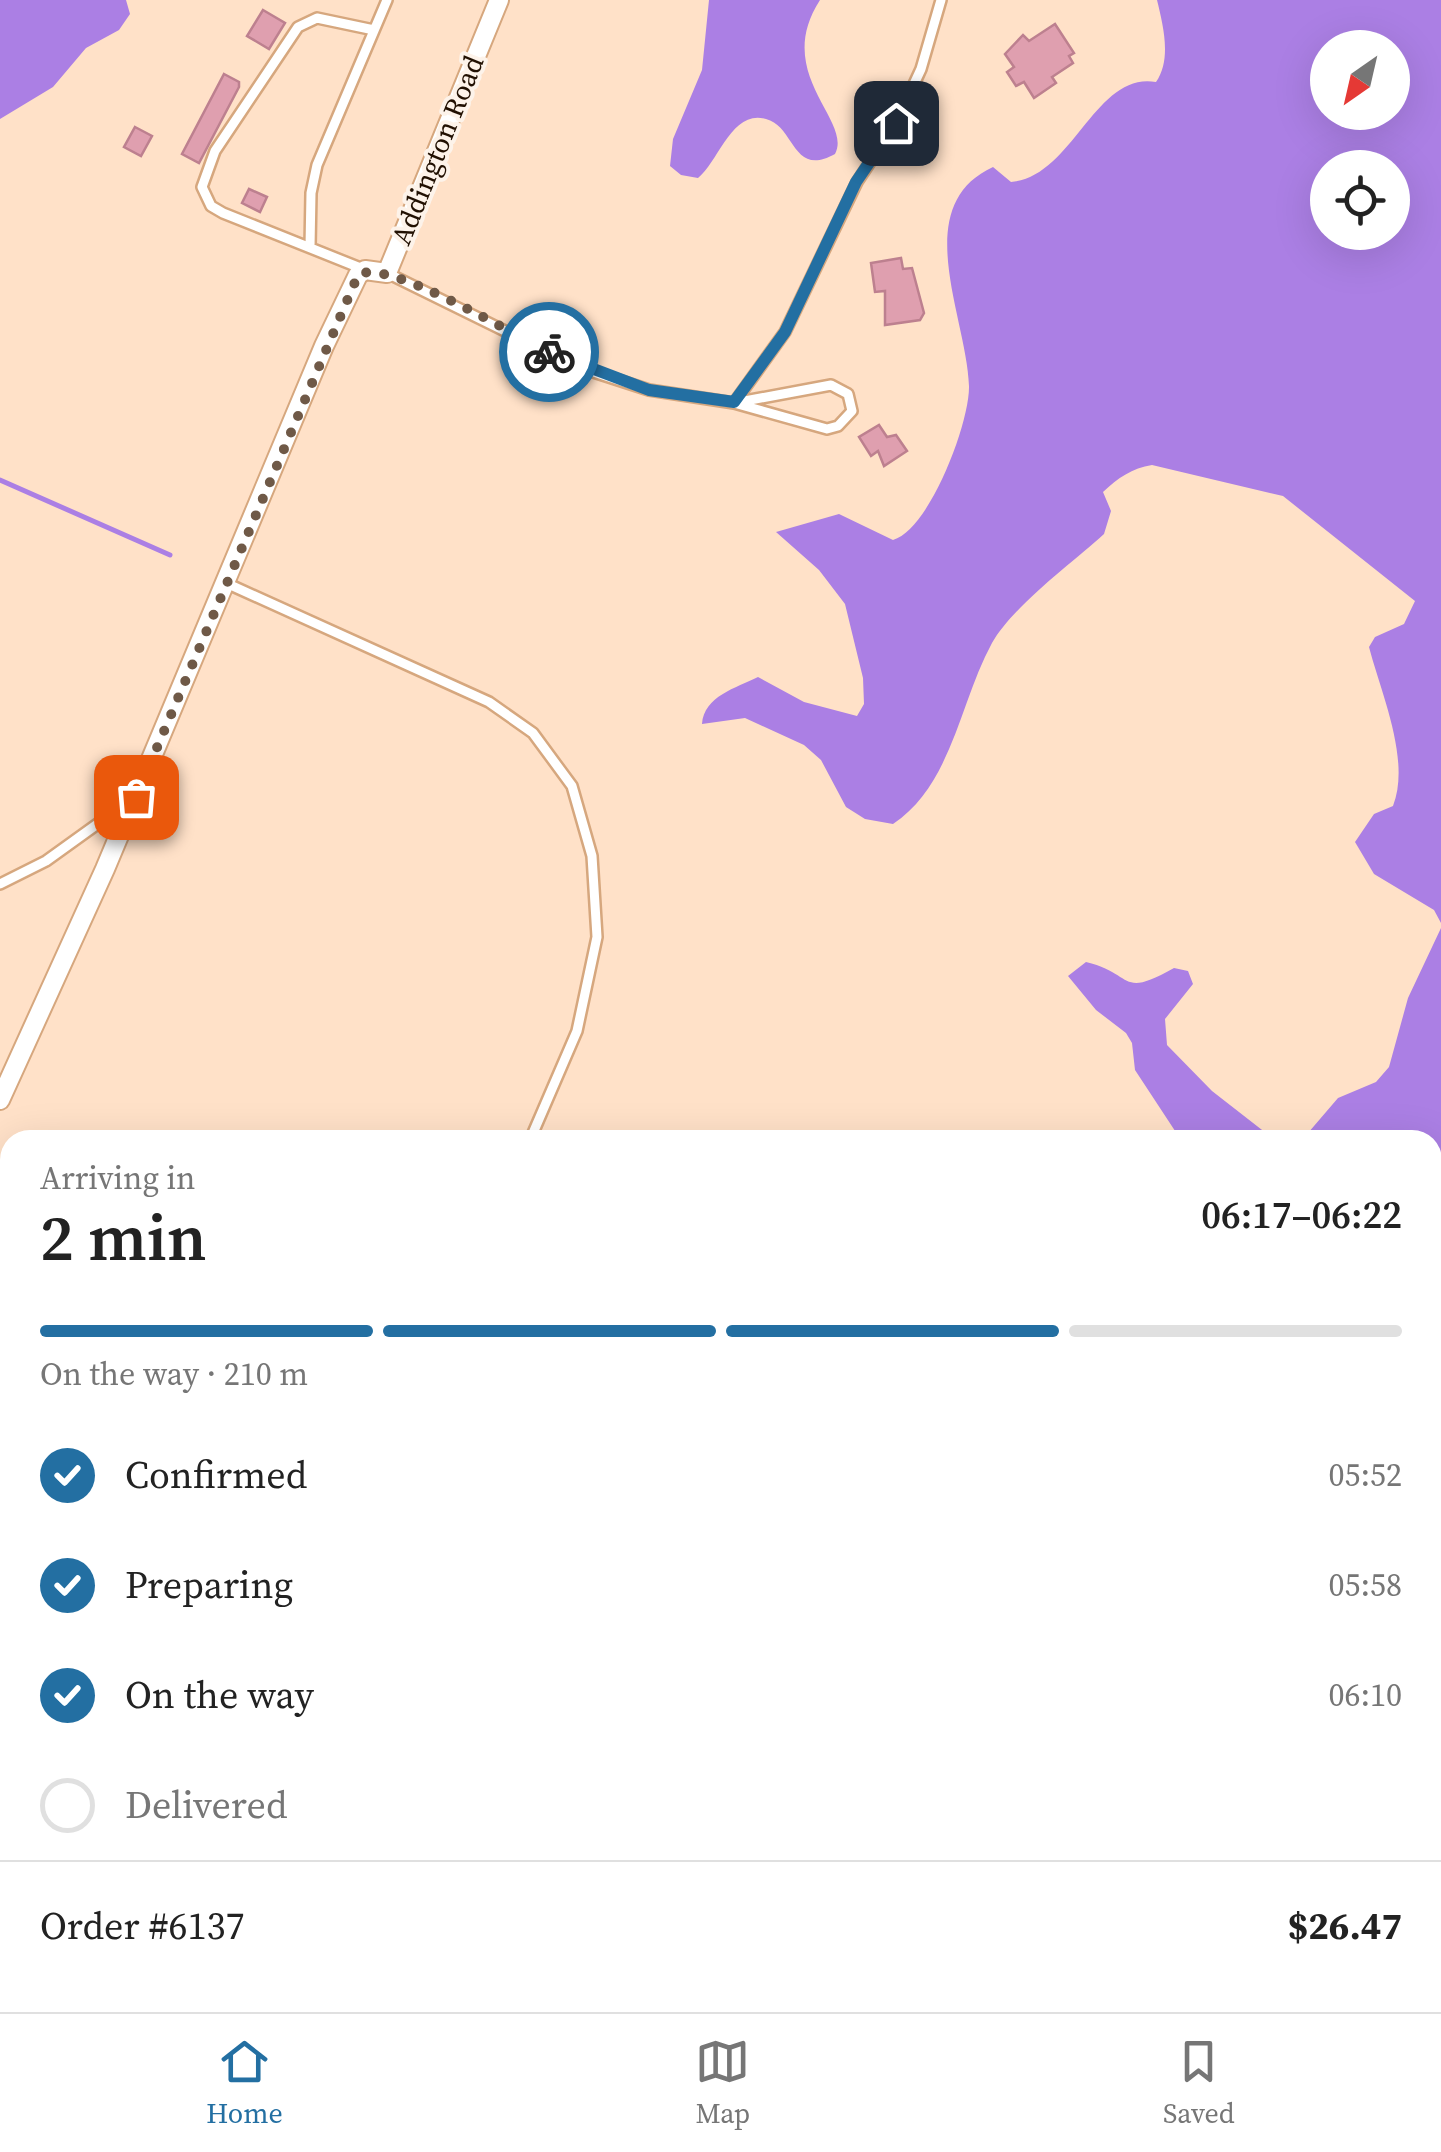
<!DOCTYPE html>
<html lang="en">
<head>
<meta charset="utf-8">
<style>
  body { margin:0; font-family:"Source Serif 4",serif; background:#f6f6f6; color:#222; height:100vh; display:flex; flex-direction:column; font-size:38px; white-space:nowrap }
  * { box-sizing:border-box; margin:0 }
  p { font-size:32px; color:#767676 }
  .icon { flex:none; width:55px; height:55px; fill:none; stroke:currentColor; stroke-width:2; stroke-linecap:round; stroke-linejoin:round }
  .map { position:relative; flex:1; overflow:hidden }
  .sheet { position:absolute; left:0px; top:1130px; width:1442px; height:882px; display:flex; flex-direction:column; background:#fff; border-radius:30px 30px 0 0; box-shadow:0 10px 40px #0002 }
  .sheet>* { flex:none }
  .needle { width:65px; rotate:214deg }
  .fabs { position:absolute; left:1310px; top:30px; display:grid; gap:20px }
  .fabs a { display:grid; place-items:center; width:100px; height:100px; border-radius:50%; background:#fff; box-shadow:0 10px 40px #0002; font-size:50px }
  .pin { position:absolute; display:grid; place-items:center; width:85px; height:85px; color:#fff; margin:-42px; border-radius:20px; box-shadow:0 5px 15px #0006 }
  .courier { position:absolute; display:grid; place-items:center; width:100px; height:100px; margin:-50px; border:8px solid #236fa2; border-radius:50%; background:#fff; color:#222; box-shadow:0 2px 12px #0007 }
  .headline em { font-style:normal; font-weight:600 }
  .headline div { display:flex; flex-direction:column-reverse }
  .headline { display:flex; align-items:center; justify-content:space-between; height:170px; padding:0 40px }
  h1 { font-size:65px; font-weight:600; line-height:75px }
  .bar { display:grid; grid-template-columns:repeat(4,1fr); gap:15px 10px; align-content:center; height:120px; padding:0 40px }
  .bar i { height:12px; border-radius:8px; background:#e0e0e0 }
  .bar .current { background:#236fa2 }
  .bar p { grid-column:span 4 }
  .line { display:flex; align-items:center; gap:25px; padding:0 40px; border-top:2px solid #e0e0e0 }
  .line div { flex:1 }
  ol { padding:0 40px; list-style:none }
  li { display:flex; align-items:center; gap:30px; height:110px }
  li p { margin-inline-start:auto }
  li .icon { padding:10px; border-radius:50%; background:#236fa2; color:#fff; stroke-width:4 }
  li:last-child { color:#767676 }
  li i { width:55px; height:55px; border:5px solid #e0e0e0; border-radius:50% }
  .dock { display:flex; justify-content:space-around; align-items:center; height:140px; border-top:2px solid #e0e0e0; background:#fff; font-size:28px; color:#767676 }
  .dock a { display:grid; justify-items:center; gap:5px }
  .dock .current { color:#236fa2 }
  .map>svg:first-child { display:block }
  .water { fill:#ab7fe4; fill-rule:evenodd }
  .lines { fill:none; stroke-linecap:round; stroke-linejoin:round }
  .stream { stroke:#ab7fe4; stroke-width:5 }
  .building { fill:#df9faf; stroke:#bd808f; stroke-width:2.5 }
  .lane-casing { stroke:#d6a77e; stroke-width:14 }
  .street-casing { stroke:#d6a77e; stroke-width:22 }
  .lane { stroke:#fff; stroke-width:9 }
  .street { stroke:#fff; stroke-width:18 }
  .done { stroke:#6f5947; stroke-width:10; stroke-dasharray:0 18 }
  .route { stroke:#236fa2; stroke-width:12 }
  .labels { text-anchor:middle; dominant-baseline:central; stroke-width:8; stroke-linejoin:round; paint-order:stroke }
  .street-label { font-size:28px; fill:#211002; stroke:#fdf3ea }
</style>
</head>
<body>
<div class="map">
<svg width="1441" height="2012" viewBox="0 0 1441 2012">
  <rect width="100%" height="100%" fill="#ffe1c8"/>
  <path class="water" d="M0,0H126L130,14L119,30L86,48L53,87L0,119Z
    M709,0H820C772,74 853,120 835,154C792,178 795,126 766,119C732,109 719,161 698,178L681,175L670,166L673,139L702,70Z
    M1157,0H1441V923L1434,910L1374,874L1355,842L1374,814L1393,806C1411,760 1381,693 1369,647L1375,637L1404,624L1415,601L1283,496L1152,465C1132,468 1118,478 1103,492L1111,511L1104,534C1071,564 1013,606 992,643C960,701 952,785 893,824L865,819L846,807L821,760L804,745L745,718L702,724C704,696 736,688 758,677L804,702L857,716L864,704L863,678L845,604L819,570L776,532L839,514L893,540C930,529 970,422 969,386C967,317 908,206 993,167L1011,182C1073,177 1095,71 1156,82C1172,59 1163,25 1157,0ZM1328,48H1392V112H1328ZM1328,168H1392V232H1328Z
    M1441,928V1295L1433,1298L1432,1140H1302L1338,1098L1376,1082L1389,1067L1408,998Z
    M1086,962C1135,974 1119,999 1174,968L1188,971L1193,984L1165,1019L1167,1045L1212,1091L1275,1140H1181L1135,1070L1132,1043L1126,1033L1096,1010L1068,976Z"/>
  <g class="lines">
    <path class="stream" d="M0,480L170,555"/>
  </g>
  <path class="building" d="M263,10L285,23L269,49L247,36Z
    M1055,24L1074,53L1069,56L1073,63L1052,77L1056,83L1034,98L1024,82L1016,86L1007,72L1014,67L1005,54L1023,35L1029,41Z
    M224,74L239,82V87L199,163L182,154Z
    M135,127L152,136L141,156L124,147Z
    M903,140L919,148L912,163L896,155Z
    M249,189L267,197L260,212L242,203Z
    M901,258L903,269L912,268L924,313L920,320L885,325V291L875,292L871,263Z
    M879,425L887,437L896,435L907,451L884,466L878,451L871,456L859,437Z
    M1441,1704V1750L1439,1751L1437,1746L1432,1749V1709Z
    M10,1858V1910L5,1911L0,1859Z
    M536,2002H572L573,2009L537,2012Z
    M739,2002H771L773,2006L769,2012H732Z
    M1311,2002H1363L1367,2010L1317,2012Z"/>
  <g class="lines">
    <g class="lane-casing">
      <path id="lane" d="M310,247L311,193L317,165L387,0
        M363,269L223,213L211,206L202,187L215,151L298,27L317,18L374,30
        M387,273L578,367L649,390L734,403L785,332L857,182L896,123L921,69L941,0
        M831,385L848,394L852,411L838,426L827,429L734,403Z
        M226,583L489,702L533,733L572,786L592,856L597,937L577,1031L530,1140
        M0,884L46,861L128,802
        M1432,1821L1441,1838"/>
    </g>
    <g class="street-casing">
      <path id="street" d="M0,1100L105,869L324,346L358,275L365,270L387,273L499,0
        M0,1345L10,1347
        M1432,1843L1441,1838
        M159,2002L169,2012
        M1234,2002L1239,2012
        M654,2009L658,2002"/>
    </g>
    <use href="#lane" class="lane"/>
    <use href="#street" class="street"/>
  </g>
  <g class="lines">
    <path class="done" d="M136,797L358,275C386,257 515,336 549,352"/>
    <path class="route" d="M549,352L649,390L734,402L785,332L856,182L896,123"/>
  </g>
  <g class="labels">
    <g class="street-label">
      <text transform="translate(437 150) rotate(-68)">Addington Road</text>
    </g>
  </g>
</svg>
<div class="fabs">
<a><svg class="needle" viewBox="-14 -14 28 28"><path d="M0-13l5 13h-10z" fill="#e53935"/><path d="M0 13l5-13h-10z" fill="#767676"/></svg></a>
<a><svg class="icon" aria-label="locate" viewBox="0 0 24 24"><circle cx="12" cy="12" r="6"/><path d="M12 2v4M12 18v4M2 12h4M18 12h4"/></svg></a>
</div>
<div class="pin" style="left:136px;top:797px;background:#ea580c"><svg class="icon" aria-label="bag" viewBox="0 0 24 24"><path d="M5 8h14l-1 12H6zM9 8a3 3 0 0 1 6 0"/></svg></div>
<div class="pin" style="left:896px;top:123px;background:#1f2937"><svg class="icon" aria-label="home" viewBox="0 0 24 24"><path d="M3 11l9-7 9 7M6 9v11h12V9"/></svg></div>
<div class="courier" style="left:549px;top:352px"><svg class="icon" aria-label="bike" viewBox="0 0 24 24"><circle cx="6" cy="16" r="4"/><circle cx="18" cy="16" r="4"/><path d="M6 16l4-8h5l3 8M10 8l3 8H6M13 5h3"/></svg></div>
<section class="sheet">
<div class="headline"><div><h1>2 min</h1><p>Arriving in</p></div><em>06:17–06:22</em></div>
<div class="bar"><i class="current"></i><i class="current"></i><i class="current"></i><i></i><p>On the way · 210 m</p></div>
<ol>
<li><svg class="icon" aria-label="check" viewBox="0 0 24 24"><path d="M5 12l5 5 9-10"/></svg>Confirmed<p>05:52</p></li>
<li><svg class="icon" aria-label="check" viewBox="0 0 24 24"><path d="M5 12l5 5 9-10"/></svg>Preparing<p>05:58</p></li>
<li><svg class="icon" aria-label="check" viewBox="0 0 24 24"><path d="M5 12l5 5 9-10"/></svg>On the way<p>06:10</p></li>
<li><i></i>Delivered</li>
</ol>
<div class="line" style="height:130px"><div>Order #6137</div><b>$26.47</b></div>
</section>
</div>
<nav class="dock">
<a class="current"><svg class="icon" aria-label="home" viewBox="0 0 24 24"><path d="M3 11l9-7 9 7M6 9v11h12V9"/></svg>Home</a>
<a><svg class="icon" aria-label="map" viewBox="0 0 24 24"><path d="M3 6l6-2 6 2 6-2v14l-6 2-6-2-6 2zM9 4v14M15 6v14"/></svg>Map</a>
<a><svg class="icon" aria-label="saved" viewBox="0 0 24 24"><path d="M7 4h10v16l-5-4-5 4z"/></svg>Saved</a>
</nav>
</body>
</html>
